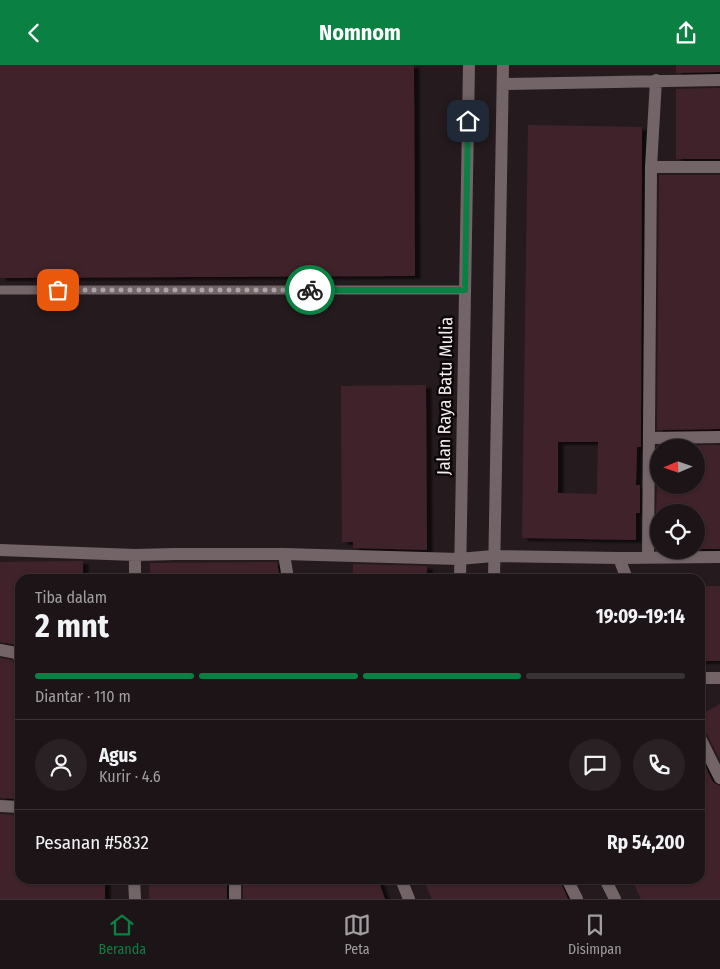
<!DOCTYPE html>
<html lang="id">
<head>
<meta charset="utf-8">
<style>
  body { margin:0; font-family:"Fira Sans Condensed",sans-serif; background:#292123; color:#f1f3f6; height:100vh; display:flex; flex-direction:column; font-size:19px; white-space:nowrap }
  * { box-sizing:border-box; margin:0 }
  p { font-size:16px; color:#a09ea1 }
  .icon { flex:none; width:28px; height:28px; fill:none; stroke:currentColor; stroke-width:2; stroke-linecap:round; stroke-linejoin:round }
  .map { position:relative; flex:1; overflow:hidden }
  .panel { position:absolute; left:15px; top:509px; width:690px; height:310px; display:flex; flex-direction:column; background:#1c1416; border-radius:15px; box-shadow:0 1px 4px #0004,0 0 0 1px #3a3335 }
  .panel>* { flex:none }
  .needle { width:32px; rotate:268deg }
  .buttons { position:absolute; left:650px; top:374px; display:grid; gap:10px }
  .buttons a { display:grid; place-items:center; width:55px; height:55px; border-radius:50%; background:#1c1416; box-shadow:0 1px 4px #0004,0 0 0 1px #3a3335; font-size:25px }
  .pin { position:absolute; display:grid; place-items:center; width:42px; height:42px; color:#fff; margin:-21px; border-radius:10px; box-shadow:0 2px 8px #0006 }
  .courier { position:absolute; display:grid; place-items:center; width:50px; height:50px; margin:-25px; border:4px solid #0b8043; border-radius:50%; background:#fff; color:#222; box-shadow:0 1px 6px #0007 }
  .summary em { font-style:normal; font-weight:700 }
  .summary div { display:flex; flex-direction:column-reverse }
  .summary { display:flex; align-items:center; justify-content:space-between; height:85px; padding:0 20px }
  h1 { font-size:32px; font-weight:700; line-height:38px }
  .bar { display:grid; grid-template-columns:repeat(4,1fr); gap:8px 5px; align-content:center; height:60px; padding:0 20px }
  .bar i { height:6px; border-radius:4px; background:#3a3335 }
  .bar .selected { background:#0b8043 }
  .bar p { grid-column:span 4 }
  .line { display:flex; align-items:center; gap:12px; padding:0 20px; border-top:1px solid #3a3335 }
  .line div { flex:1 }
  .round { display:grid; place-items:center; flex:none; width:52px; height:52px; border-radius:26px; background:#292123 }
  header { display:flex; justify-content:space-between; align-items:center; height:65px; padding:0 20px; background:#0b8043; color:#fff; font-size:22px; font-weight:700 }
  .dock { display:flex; justify-content:space-around; align-items:center; height:70px; border-top:1px solid #3a3335; background:#1c1416; font-size:14px; color:#a09ea1 }
  .dock a { display:grid; justify-items:center; gap:2px }
  .dock .selected { color:#0b8043 }
  .map>svg:first-child { display:block }
  .building { fill:#40232c; fill-rule:evenodd; filter:url(#shadow) }
  .lines { fill:none; stroke-linecap:round; stroke-linejoin:round }
  .lane { stroke:#736468; stroke-width:9 }
  .street { stroke:#736468; stroke-width:12 }
  .done { stroke:#aca4a6; stroke-width:5; stroke-dasharray:0 9 }
  .route { stroke:#0b8043; stroke-width:6 }
  .labels { text-anchor:middle; dominant-baseline:central; stroke-width:5; stroke-linejoin:round; paint-order:stroke }
  .street-label { font-size:18px; fill:#f5edef; stroke:#0b0708 }
</style>
</head>
<body>
<header><svg class="icon" aria-label="back" viewBox="0 0 24 24"><path d="M15 5l-7 7 7 7"/></svg>Nomnom<svg class="icon" aria-label="share" viewBox="0 0 24 24"><path d="M12 15V3M7 8l5-5 5 5M5 13v7h14v-7"/></svg></header>
<div class="map">
<svg width="720" height="834" viewBox="0 0 720 834">
  <defs>
    <filter id="shadow"><feDropShadow dx="5.5" dy="3" stdDeviation="1" flood-color="#0009"/></filter>
  </defs>
  <rect width="100%" height="100%" fill="#251b1e"/>
  <path class="building" d="M0,0H414L415,211L0,213Z
    M676,0H720V7L676,8Z
    M720,23V94H676V24Z
    M528,60L642,62L641,382H637L636,420H640V448H636V475L522,473ZM558,377H598L597,429L558,428Z
    M659,110H720V364L657,365Z
    M426,320L427,485L353,483V477H342L341,321Z
    M720,380V484H696V448H656L657,420H696V382H657V381Z
    M83,496V514H20L19,566H15L16,580L0,577V497Z
    M277,497L280,514H150V498Z
    M353,499L427,501V514H353Z
    M700,521H720V596H700Z
    M0,593L12,595L16,601V734L0,733Z
    M720,639V695L707,669L700,665V650Z
    M700,691L713,717L720,721V834H641L632,814H700Z
    M0,749L17,750V752H20V814H105V834H0Z
    M149,814H227V834H149Z
    M299,814H378L385,834H243V817L292,816Z
    M423,814H559L568,834H432Z"/>
  <g class="lines">
    <path class="lane" d="M0,225H465"/>
    <path class="street" d="M503,19L720,15
      M651,102H720
      M649,373L720,372
      M0,485L135,490L175,489H284L459,494L493,491L619,493L720,492
      M284,489L288,514
      M648,492L651,102L656,15
      M619,493L627,514
      M135,514V490
      M460,514L469,0
      M494,514L503,0
      M0,585L17,588L20,594
      M700,613H720
      M700,673L720,713
      M0,741L20,742
      M134,814L135,834
      M235,814V834
      M401,814L409,834
      M567,814L577,834
      M605,814L615,834"/>
  </g>
  <g class="lines">
    <path class="done" d="M58,225H310"/>
    <path class="route" d="M310,225H465L468,56"/>
  </g>
  <g class="labels">
    <g class="street-label">
      <text transform="translate(445 331) rotate(-89)">Jalan Raya Batu Mulia</text>
    </g>
  </g>
</svg>
<div class="buttons">
<a><svg class="needle" viewBox="-14 -14 28 28"><path d="M0-13l5 13h-10z" fill="#e53935"/><path d="M0 13l5-13h-10z" fill="#a09ea1"/></svg></a>
<a><svg class="icon" aria-label="locate" viewBox="0 0 24 24"><circle cx="12" cy="12" r="6"/><path d="M12 2v4M12 18v4M2 12h4M18 12h4"/></svg></a>
</div>
<div class="pin" style="left:58px;top:225px;background:#ea580c"><svg class="icon" aria-label="bag" viewBox="0 0 24 24"><path d="M5 8h14l-1 12H6zM9 8a3 3 0 0 1 6 0"/></svg></div>
<div class="pin" style="left:468px;top:56px;background:#1f2937"><svg class="icon" aria-label="home" viewBox="0 0 24 24"><path d="M3 11l9-7 9 7M6 9v11h12V9"/></svg></div>
<div class="courier" style="left:310px;top:225px"><svg class="icon" aria-label="bike" viewBox="0 0 24 24"><circle cx="6" cy="16" r="4"/><circle cx="18" cy="16" r="4"/><path d="M6 16l4-8h5l3 8M10 8l3 8H6M13 5h3"/></svg></div>
<section class="panel">
<div class="summary"><div><h1>2 mnt</h1><p>Tiba dalam</p></div><em>19:09–19:14</em></div>
<div class="bar"><i class="selected"></i><i class="selected"></i><i class="selected"></i><i></i><p>Diantar · 110 m</p></div>
<div class="line" style="height:90px"><a class="round"><svg class="icon" aria-label="person" viewBox="0 0 24 24"><circle cx="12" cy="8" r="4"/><path d="M4 21q1-7 8-7t8 7"/></svg></a><div><b>Agus</b><p>Kurir · 4.6</p></div><a class="round"><svg class="icon" aria-label="chat" viewBox="0 0 24 24"><path d="M4 5h16v11H9l-5 4z"/></svg></a><a class="round"><svg class="icon" aria-label="phone" viewBox="0 0 24 24"><path d="M5 4h4l2 5-3 2q2 4 5 5l2-3 5 2v4C11 20 4 13 5 4z"/></svg></a></div>
<div class="line" style="height:65px"><div>Pesanan #5832</div><b>Rp 54,200</b></div>
</section>
</div>
<nav class="dock">
<a class="selected"><svg class="icon" aria-label="home" viewBox="0 0 24 24"><path d="M3 11l9-7 9 7M6 9v11h12V9"/></svg>Beranda</a>
<a><svg class="icon" aria-label="map" viewBox="0 0 24 24"><path d="M3 6l6-2 6 2 6-2v14l-6 2-6-2-6 2zM9 4v14M15 6v14"/></svg>Peta</a>
<a><svg class="icon" aria-label="saved" viewBox="0 0 24 24"><path d="M7 4h10v16l-5-4-5 4z"/></svg>Disimpan</a>
</nav>
</body>
</html>
